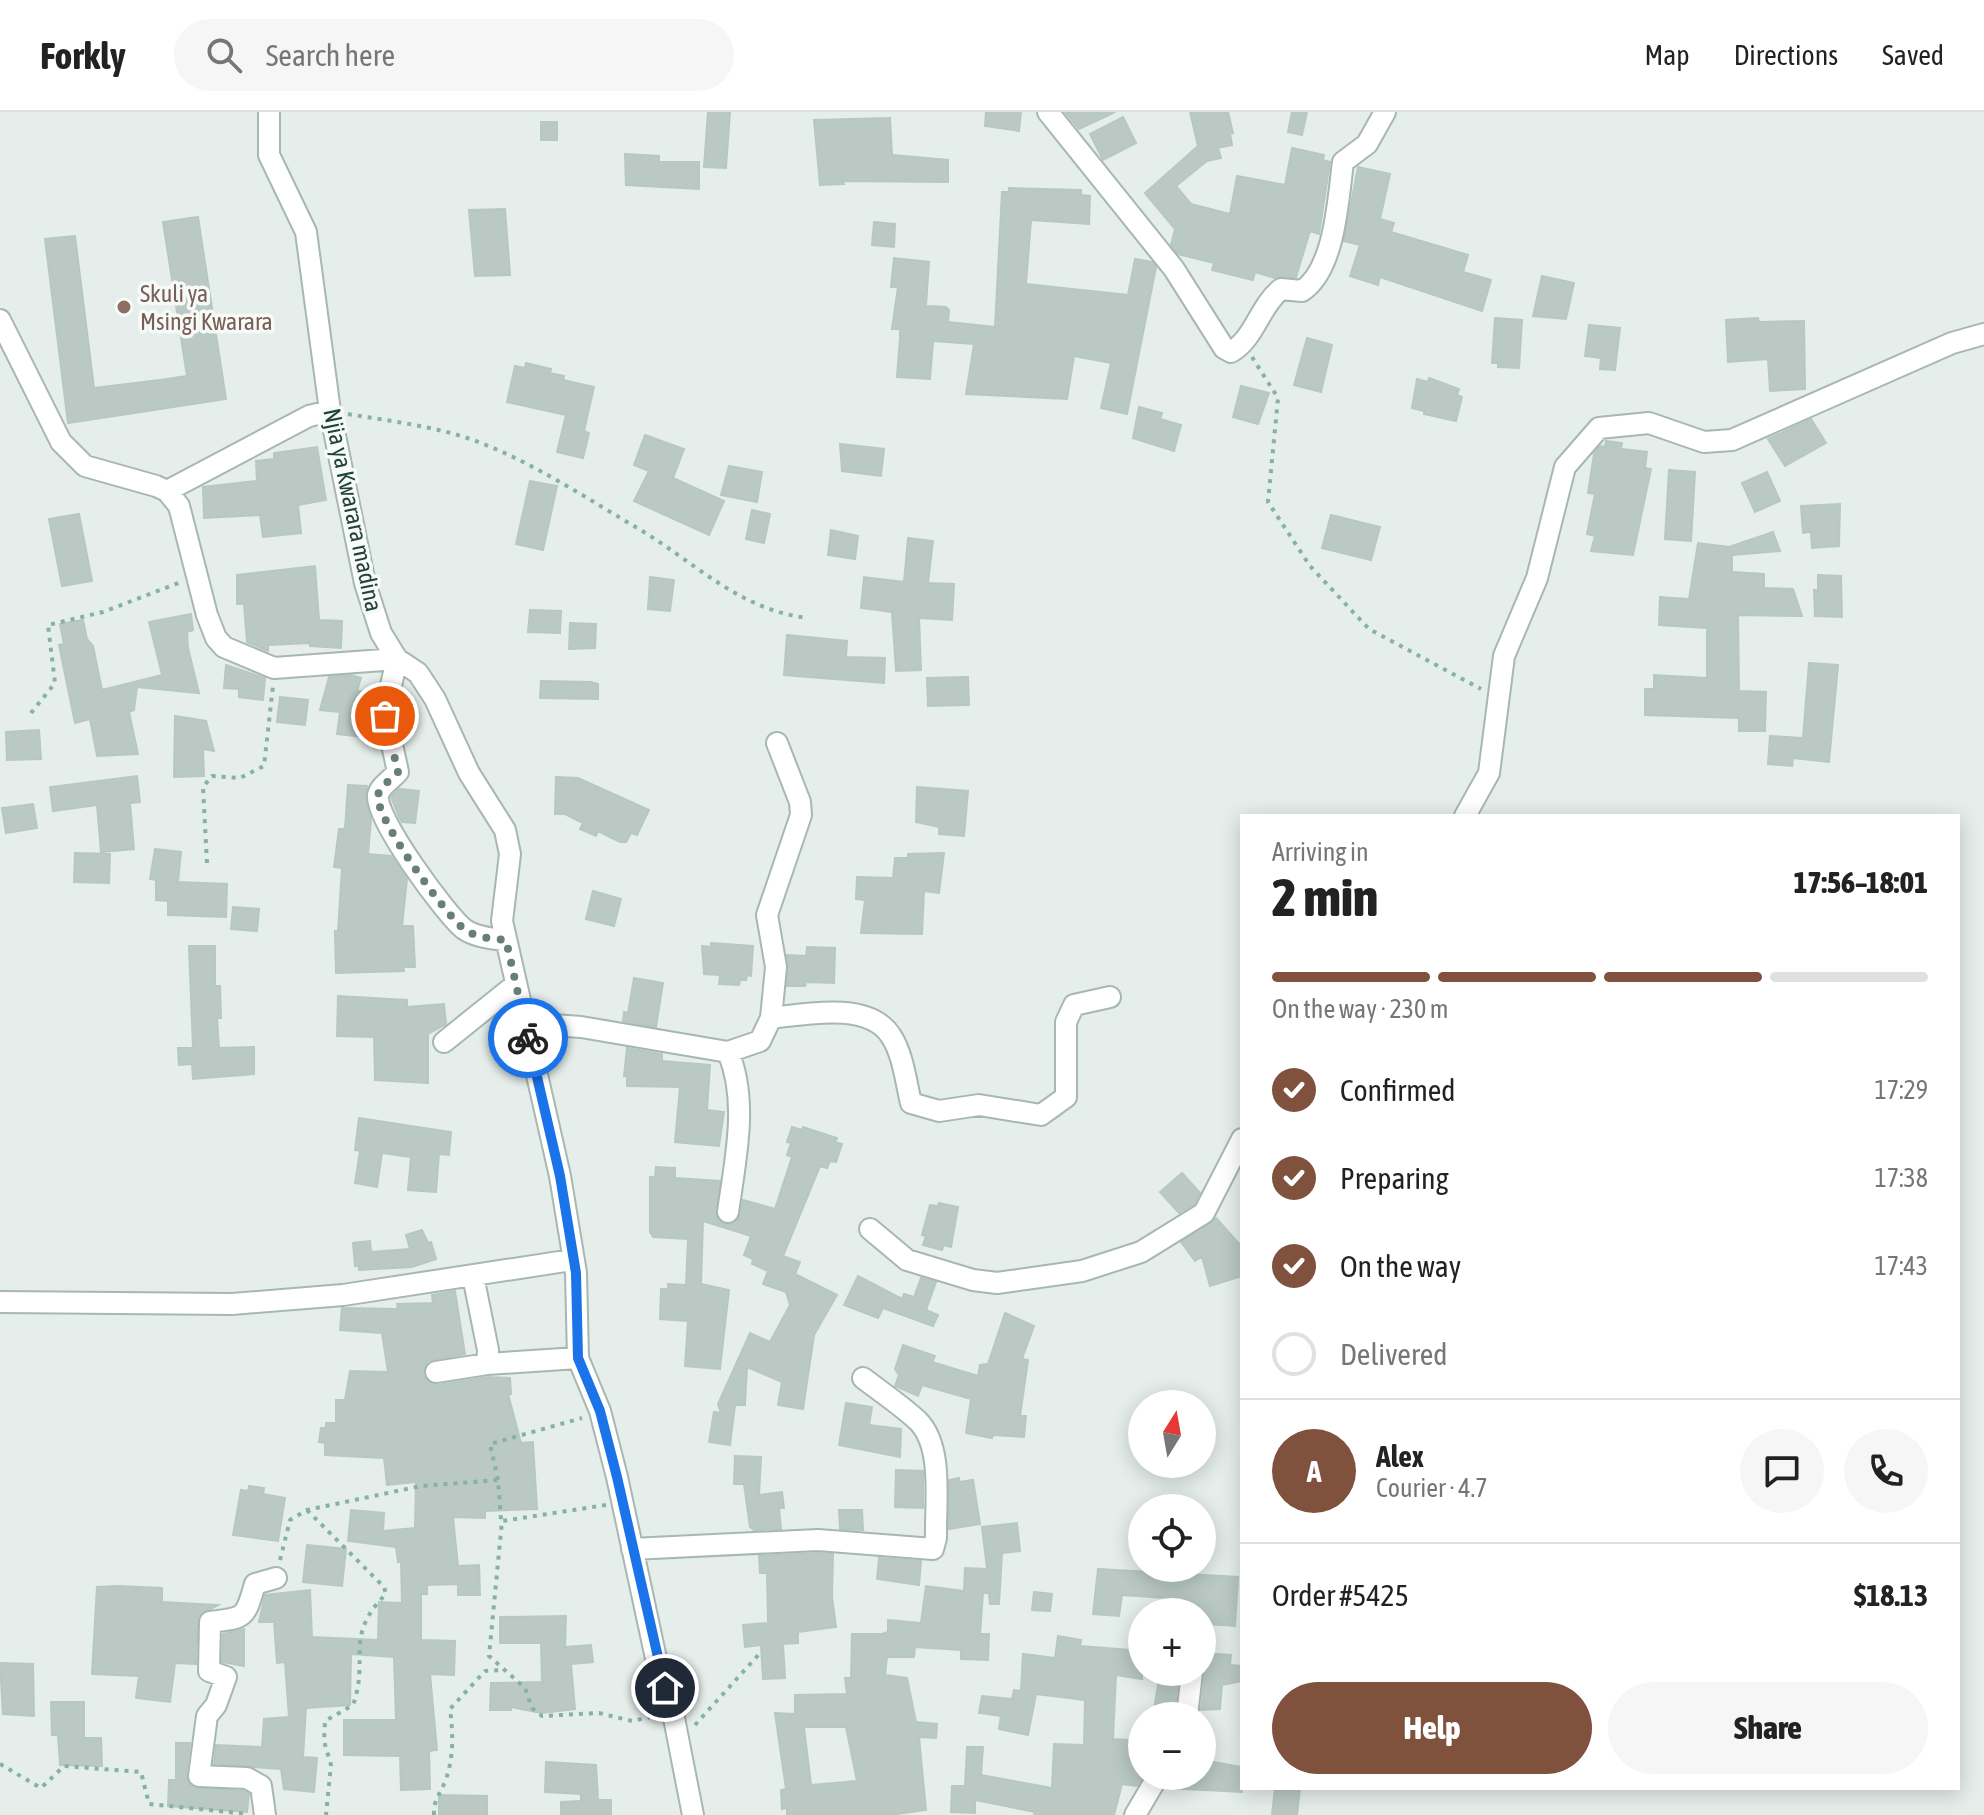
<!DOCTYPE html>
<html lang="en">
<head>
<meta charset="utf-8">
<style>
  body { margin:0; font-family:"Asap Condensed",sans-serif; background:#f6f6f6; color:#222; height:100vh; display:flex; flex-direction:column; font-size:30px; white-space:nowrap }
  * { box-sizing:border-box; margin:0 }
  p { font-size:26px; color:#767676 }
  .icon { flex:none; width:44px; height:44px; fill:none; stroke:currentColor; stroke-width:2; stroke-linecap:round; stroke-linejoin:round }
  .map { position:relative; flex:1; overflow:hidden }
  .panel { position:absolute; left:1240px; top:702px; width:720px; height:976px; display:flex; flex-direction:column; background:#fff; border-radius:0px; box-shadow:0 4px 20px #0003 }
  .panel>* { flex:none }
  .needle { width:52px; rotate:11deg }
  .tools { position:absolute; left:1128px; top:1278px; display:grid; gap:16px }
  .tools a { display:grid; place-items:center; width:88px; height:88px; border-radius:50%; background:#fff; box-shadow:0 4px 20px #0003; font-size:40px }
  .pin { position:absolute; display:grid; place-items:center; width:68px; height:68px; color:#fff; margin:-34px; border:4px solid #fff; border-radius:50%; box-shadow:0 2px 8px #0007 }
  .courier { position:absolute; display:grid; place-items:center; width:80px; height:80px; margin:-40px; border:6px solid #1a73e8; border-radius:50%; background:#fff; color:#222; box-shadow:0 2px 10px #0007 }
  .overview em { font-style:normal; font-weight:800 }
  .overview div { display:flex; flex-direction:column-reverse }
  .overview { display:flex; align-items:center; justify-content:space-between; height:136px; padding:0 32px }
  h1 { font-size:52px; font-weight:800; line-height:60px }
  .bar { display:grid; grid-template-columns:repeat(4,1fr); gap:12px 8px; align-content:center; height:96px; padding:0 32px }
  .bar i { height:10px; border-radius:6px; background:#e0e0e0 }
  .bar .selected { background:#80513d }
  .bar p { grid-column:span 4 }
  .line { display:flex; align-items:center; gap:20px; padding:0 32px; border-top:2px solid #e0e0e0 }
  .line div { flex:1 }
  .round { display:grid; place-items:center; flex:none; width:84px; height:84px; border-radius:42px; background:#f6f6f6 }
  ol { padding:0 32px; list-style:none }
  li { display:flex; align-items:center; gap:24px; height:88px }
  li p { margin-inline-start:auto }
  li .icon { padding:8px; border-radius:50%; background:#80513d; color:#fff; stroke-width:4 }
  li:last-child { color:#767676 }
  li i { width:44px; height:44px; border:4px solid #e0e0e0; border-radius:50% }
  .action { display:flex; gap:16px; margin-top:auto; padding:16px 32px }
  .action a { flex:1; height:92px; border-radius:48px; background:#80513d; color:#fff; font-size:32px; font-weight:800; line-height:92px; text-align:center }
  .action a+a { background:#f6f6f6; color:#222 }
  header { display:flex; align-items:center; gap:48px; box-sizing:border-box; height:112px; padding:0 40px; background:#fff; border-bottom:2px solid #e0e0e0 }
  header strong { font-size:38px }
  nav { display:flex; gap:44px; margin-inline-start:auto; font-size:28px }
  .search { width:560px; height:72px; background:#f6f6f6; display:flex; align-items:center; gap:20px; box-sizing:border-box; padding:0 28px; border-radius:44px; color:#767676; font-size:30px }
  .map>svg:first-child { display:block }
  .building { fill:#bac9c4; stroke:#b7c8c2; stroke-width:2; fill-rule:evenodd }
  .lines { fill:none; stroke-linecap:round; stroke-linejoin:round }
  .minor-casing { stroke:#a7b7b2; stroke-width:24 }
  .path { stroke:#86b2a6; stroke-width:4; stroke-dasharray:4 6; stroke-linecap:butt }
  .minor { stroke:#fff; stroke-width:20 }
  .done { stroke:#687e78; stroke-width:8; stroke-dasharray:0 14.4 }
  .route { stroke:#1a73e8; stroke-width:10 }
  .education-dot { fill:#8d6e63; stroke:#f6fbf9; stroke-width:3 }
  .labels { text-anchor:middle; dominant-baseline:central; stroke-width:7; stroke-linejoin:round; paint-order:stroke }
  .education-label { font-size:24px; fill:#785e54; stroke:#f6fbf9; text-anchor:start }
  .street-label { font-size:24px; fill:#24413a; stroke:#f6fbf9 }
</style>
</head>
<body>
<header>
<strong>Forkly</strong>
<div class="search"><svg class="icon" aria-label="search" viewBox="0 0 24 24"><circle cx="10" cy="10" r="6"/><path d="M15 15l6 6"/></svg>Search here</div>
<nav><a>Map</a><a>Directions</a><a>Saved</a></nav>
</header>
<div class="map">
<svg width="1984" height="1703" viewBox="0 0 1984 1703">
  <rect width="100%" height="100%" fill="#e5eeeb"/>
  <path class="building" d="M708,0H730L726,56L704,55Z
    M986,0H1021L1019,19L985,14Z
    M1065,0H1115L1079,17Z
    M1190,0H1228L1233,21L1230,22L1232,33L1218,36L1221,46L1207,49L1176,74L1191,92L1230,102L1237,64L1285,73L1292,36L1324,43L1323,48L1330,50L1319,122L1310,119L1296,165L1275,166L1255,160L1253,168L1212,158L1214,151L1178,142L1171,133L1175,117L1145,81L1198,34Z
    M1292,0H1307L1302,23L1288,20Z
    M1123,5L1136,31L1103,48L1090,22Z
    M890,6L892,43L948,48V70L843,69L844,72L820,73L814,8Z
    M541,10H557V28H541Z
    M625,42L659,44V50H699V77L626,73Z
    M1358,55L1390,62L1380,107L1394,111L1391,120L1468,143L1463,160L1491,168L1482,199L1380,165L1378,173L1350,164L1360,133L1344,129Z
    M1009,76L1081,78V83L1090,84L1089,112L1031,108L1026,172L1128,183L1135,147L1152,150L1156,155L1127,302L1101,296L1111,251L1074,244L1067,287L966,282L974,232L933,229L930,267L897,265L900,226V217H892L898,175H891L894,146L929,150L926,194L946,195L949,198L948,210L995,215L1002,80H1009Z
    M505,97L510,163L475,164L469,98Z
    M198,105L226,287L68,311L45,127L75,124L94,276L160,268L187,264L163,110Z
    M874,110L895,112L894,135L872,133Z
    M1542,164L1574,171L1566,207L1533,204Z
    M1495,206L1522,208L1519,256L1498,255V251H1492Z
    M1758,206L1759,210L1804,209L1805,277L1770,279L1768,247L1728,250L1726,208Z
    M1589,213L1620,216L1615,258L1600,257L1601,246L1585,244Z
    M1307,226L1332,233L1321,280L1294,273Z
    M526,251L551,257L550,261L564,264L563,268L594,275L584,319L589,321L583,346L557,340L566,303L507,290L515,254L525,256Z
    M1429,266L1459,277L1457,283L1462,285L1456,309L1424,302V299L1412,296L1417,267L1428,270Z
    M1241,274L1269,281L1258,312L1233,305Z
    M1139,295L1162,301L1160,307L1181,313L1174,339L1133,326Z
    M1811,307L1826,331L1785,354L1768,327Z
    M645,323L684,337L673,366L724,389L709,423L634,389L649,359L634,353Z
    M1606,329L1622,331L1621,337L1647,340L1645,356L1651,357L1633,443L1591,439L1595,424L1587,422L1595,382L1588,381L1594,342L1600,334L1605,335Z
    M840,332L884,337L881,364L842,359Z
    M317,335L326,388L298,393L301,421L263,425L260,403L204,406L203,375L257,369L256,349L274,347V341Z
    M729,354L762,360L757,390L721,383Z
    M1669,358L1695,360L1691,429L1665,427Z
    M1767,360L1780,389L1755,400L1742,371Z
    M530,369L557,374L543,438L516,432Z
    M1840,392L1839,434L1812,436L1811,420L1803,421L1801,394Z
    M752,398L770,402L764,431L746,427Z
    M79,402L92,469L62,474L49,407Z
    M1331,403L1380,415L1371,448L1322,436Z
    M831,418L858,424L855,447L828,443Z
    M1773,420L1780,439L1732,443V460L1764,462V476L1793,477L1802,504L1738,503L1739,579L1766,580L1765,619H1739V606L1645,603V577H1654V563L1707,566V516L1659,513L1660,485L1689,487L1698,431L1729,435Z
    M908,426L933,429L928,471L954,472L952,508L919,506L921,558L896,559L892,500L861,496L864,465L904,470Z
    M315,454L319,508L342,509L341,536L310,534V531L268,533V539L247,530L244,492H237V463Z
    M1818,463L1841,464L1842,505L1815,504L1814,478H1818Z
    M650,465L674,468L670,499L648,497Z
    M530,498L561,499L560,521L528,520Z
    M191,502L193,518L187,520L188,536L199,581L137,575L134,598L129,600L138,642L97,644L90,607L75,611L59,533L64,532L60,512L83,508L87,527L93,534L102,578L162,563L149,510Z
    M570,511L596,512L595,536L569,537Z
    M787,523L847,529L846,545L885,546L884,571L784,563Z
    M1809,551L1838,553L1829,650L1793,646L1792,654L1768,652L1770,624L1803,626Z
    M226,553L265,566L263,588L239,585V577L224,576Z
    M351,563L361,566L357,579L376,581L372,602L376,626L337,622L340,600L320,598L329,565Z
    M968,565L969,593L928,594L927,566Z
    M541,569L591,570L598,572V587L540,586Z
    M280,585L308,588L305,613L277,610Z
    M175,604L206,609L214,639L203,637L204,664L174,665Z
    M39,618L41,647L7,648L6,620Z
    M137,664L140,690L130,691L134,737L101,740L97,693L53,699L50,675Z
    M556,665L578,666L649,698L637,723L631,721L626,730H620L598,719L596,724L580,717L583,711L565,702H555Z
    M348,673L367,674L365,685L371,708L368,742L391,744L407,767L402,814H413L415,855H403L404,859L336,861L335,819H338L342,756L334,755L339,717H345Z
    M917,675L968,679L964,724L939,722V715L916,710Z
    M399,677L419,679L415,711L402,710L399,705L391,685Z
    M33,692L37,716L6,721L2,696Z
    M155,737L181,740L178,770L227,772L226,805L168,803V789L156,788V768L150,767Z
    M75,741L110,742L109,771L74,770Z
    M944,741L939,781L924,779L922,822L861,821L865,788L856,787L857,765L893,766L895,746H908V742Z
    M593,779L621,787L614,814L586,807Z
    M233,795L259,797L257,819L231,817Z
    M711,831L753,834L751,864L747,863L746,868H740L739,873L719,872L720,863L704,862L702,834L711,835Z
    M189,834H215V874H220L221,906H217L219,936L254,935V962L193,967L192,952L179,953L178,936H193Z
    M807,835L835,836L834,871L806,870L805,874H787V843L806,844Z
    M634,866L663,871L656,915L623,909L624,900L628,901Z
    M338,884L407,888V895L444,892L446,912L428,922V971L375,968L374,925L337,924Z
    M627,936L662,942V949L710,953L707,998L724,1000L719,1034L675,1030L680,975L627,974V964H624Z
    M359,1006L451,1020L449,1043L439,1042L436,1080L408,1078L411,1045L382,1041L377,1075L355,1071L360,1039L355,1038Z
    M792,1015L802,1018L803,1015L837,1026L835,1030L842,1032L836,1050L830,1049L827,1056L820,1054L783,1144L800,1150L795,1162L837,1183L814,1223L803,1297L778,1293L782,1270L747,1255L745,1293H735L730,1333L709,1330L714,1300L721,1301L718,1292L750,1221L770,1230L790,1193L786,1180L763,1172L768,1159L752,1152L753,1147L744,1143L751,1124L703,1109L701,1172L729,1178L720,1257L685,1254L688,1209L660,1207L661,1177H668V1172L686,1173L688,1127L653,1125L650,1120V1065H655L656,1055L675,1056V1066L720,1069L716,1104L725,1113L739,1107L743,1088L775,1097L792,1045L787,1043L791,1031L787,1030Z
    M1182,1061L1200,1081L1194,1092L1179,1101L1160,1080Z
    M939,1091L958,1095L951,1135L944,1133L942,1138L923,1133L926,1124L922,1123L930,1093L938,1094Z
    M1216,1106L1242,1135V1164L1210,1174L1202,1145L1195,1149L1181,1130Z
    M422,1118L428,1131L431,1130L436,1147L412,1155L359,1158V1154H355L353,1131L370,1129L371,1140L410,1137L406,1123Z
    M858,1164L902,1187L904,1182L914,1185L921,1166L936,1170L926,1198L938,1203L933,1214L883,1196L878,1206L844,1193Z
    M455,1179L465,1242L428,1249L423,1263L431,1272L437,1273L488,1265L510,1266L511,1282H508L521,1331L533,1330L537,1397L485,1399V1406L453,1405L458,1454L479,1453L480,1483H458V1472L427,1473V1482H421V1528L455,1529L454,1563L430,1562L437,1638L429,1639L430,1677L401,1678L400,1644L344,1643V1608H396L394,1545L351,1542L350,1593L306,1596L303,1645L317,1646L314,1680L284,1677L281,1657L214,1652L216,1633L262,1635L264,1607L289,1605L285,1550L277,1551L274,1510H259L265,1483L310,1478L312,1525L378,1528L379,1490L402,1491L401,1450H398L396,1435L348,1429L351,1398L384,1401L383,1419L415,1416L416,1370L387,1373L384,1346L325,1343V1331L319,1330L321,1316H326V1311H336V1288H345L350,1259L388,1260L382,1221L340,1218L342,1196L398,1197L397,1192L433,1191L432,1183Z
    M1005,1201L1034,1214L1022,1247L1028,1248L1020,1304H1026L1024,1325L993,1323L992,1326L966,1321L971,1287L922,1273L918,1284L895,1274L899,1263L895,1257L903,1233L935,1244L932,1250L978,1264L980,1253L988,1252Z
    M846,1291L872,1295L869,1313L901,1317L900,1345L839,1333Z
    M735,1344L761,1345L759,1383L782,1380L784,1396H779L781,1417L754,1418L750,1415L744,1372H734Z
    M896,1358L923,1359V1396L895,1395Z
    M959,1366V1370L973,1368L980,1412L949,1417V1368Z
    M249,1374L264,1376L263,1382L285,1386L278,1429L233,1423L241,1378L248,1379Z
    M839,1398H862L863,1418L840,1417Z
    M1017,1411L1020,1439L1002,1441L999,1492H990L989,1481H983L980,1522H989L988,1548L961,1547V1538L915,1535L914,1545H887L885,1563L907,1566L916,1610L937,1612L936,1626L919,1625L926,1698L890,1703H787V1696L782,1697L781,1678L786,1677L775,1601L795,1602V1583L847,1582L845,1566H851L852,1522H882L888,1520V1508L921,1511L926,1474L964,1479L965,1456L987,1457L982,1415ZM804,1615H846L857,1669L811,1673Z
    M307,1433L346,1437L342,1474L303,1470Z
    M818,1441L833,1442L832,1485L836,1515L798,1520V1531L783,1532L785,1566L763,1567L761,1533L745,1535L743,1513L768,1511L767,1461H760L759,1444Z
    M879,1446L921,1449L919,1473L877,1467Z
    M1098,1457L1238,1465L1235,1514L1207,1512L1203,1500H1166V1486L1122,1483L1119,1504L1093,1502Z
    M117,1474L162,1476V1490L218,1493L198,1504L196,1552L175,1551L170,1590L136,1586L139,1564L92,1562L97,1475Z
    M1034,1480L1052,1482L1050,1499L1032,1498Z
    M566,1504L565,1535L591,1533L593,1550L571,1552L575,1597L541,1601L511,1595V1598H490L491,1571L542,1570L541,1531H500V1505Z
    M244,1517V1554L222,1550L223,1522Z
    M1058,1524L1081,1528L1080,1534L1142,1539V1567L1116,1563L1113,1627L1142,1629V1666L1137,1674L1122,1672L1114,1703H1034L1035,1700L975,1688V1701L951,1700L952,1674H965L967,1635H983L981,1663L1052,1676L1054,1632L1084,1633L1085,1588L1036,1582L1028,1623L999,1617L1001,1604L979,1601L982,1584L1012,1587L1014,1578L1021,1579L1023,1542L1055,1546Z
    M1202,1541L1231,1543L1230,1553L1242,1554V1569L1222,1573L1220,1597L1201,1598L1205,1561Z
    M0,1551L33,1552L34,1604L3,1602Z
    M1160,1560H1179L1174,1604H1153Z
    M51,1590H84V1626H101L102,1654L60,1653L58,1623H52Z
    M176,1631H190L186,1663L191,1674L243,1679L249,1682L247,1700L168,1694L169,1668H176Z
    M1202,1648L1242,1655V1680L1166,1676L1171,1664H1202Z
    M546,1650L596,1653L598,1688H611V1703H561V1690L581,1689V1682L545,1680Z
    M1275,1676H1300L1297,1703H1272Z
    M439,1683L487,1684V1703H439Z"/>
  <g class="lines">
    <g class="minor-casing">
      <path id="minor" d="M269,0V43L306,120L330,299L365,471L381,521L397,547L418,561L435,587L469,661L505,718L510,742L502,809L560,1064L576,1161L578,1246L600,1299L617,1365L657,1551L673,1601L693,1703
        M1048,0L1174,157L1224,236L1231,240C1255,226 1259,195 1281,177L1302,179C1335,157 1338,88 1343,50L1367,32L1385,0
        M0,208L61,330L85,354L156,374L167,379L179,394L207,503L216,526L224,535L274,556L397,547L385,600L398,660C392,667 380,674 378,683C374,705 446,803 464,817C475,825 492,827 506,828
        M167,379L309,304L330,299
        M1465,704L1489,661L1504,544L1537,466L1565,355L1599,316L1649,311L1704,330L1732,328L1952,231L1984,222
        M771,906C806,902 869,889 891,924C903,942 906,970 911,991L939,999L979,993L1041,1003L1066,985V910L1074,893L1110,885
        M525,911L581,915L728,940C749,989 735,1049 728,1100
        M444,930L515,873
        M728,940L760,929L771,906L776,855L767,803L801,703L800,690L777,631
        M870,1117L907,1148L973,1168L997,1171L1082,1159L1141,1140L1204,1101L1242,1027
        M473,1164L488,1238L487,1252
        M0,1190L232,1192L343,1183L572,1148
        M436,1260L487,1252L578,1246
        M632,1437L818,1428L933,1437L936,1426C935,1392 944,1335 918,1309C901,1293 881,1280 863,1266
        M1187,1604L1192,1560
        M265,1703L261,1674L247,1666L199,1664L207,1604L216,1593L226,1565L209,1559L210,1510C246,1506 245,1506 255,1472L276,1466
        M1135,1703L1158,1664"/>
    </g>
    <path class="path" d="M1252,245L1278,286L1268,390L1310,454L1369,517L1481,577
      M348,302C389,309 434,314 473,328C531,349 586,386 639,417C696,451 739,498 808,506
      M31,601L55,571L48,513L103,500L181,470
      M207,751L203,675L212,664L240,666L264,654L273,574
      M498,1368L490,1332L582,1306
      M606,1393L502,1409L489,1544L525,1576L532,1596L542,1604L599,1601L632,1609L655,1604
      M307,1398L384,1475L386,1482C343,1525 370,1546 353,1593L325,1609L324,1629L331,1653L326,1703
      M280,1448L290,1408L307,1398L421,1374L498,1368L501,1408
      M695,1613L761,1540
      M0,1652L41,1676L64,1654L141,1660L149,1692L248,1702
      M434,1703C433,1688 441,1681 446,1667C454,1644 453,1621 450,1597L485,1559L503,1558"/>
    <use href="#minor" class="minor"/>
  </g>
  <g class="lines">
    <path class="done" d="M385,604L398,660C392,667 380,674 378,683C374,705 446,803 464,817C475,825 492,827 506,828L528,926"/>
    <path class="route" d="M528,926L560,1064L576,1161L578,1246L600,1299L617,1365L665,1576"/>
  </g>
  <circle class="education-dot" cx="124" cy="195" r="8"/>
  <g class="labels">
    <g class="education-label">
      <text x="140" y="181">Skuli ya<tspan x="140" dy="28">Msingi Kwarara</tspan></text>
    </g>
    <g class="street-label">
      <text transform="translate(353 398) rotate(78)">Njia ya Kwarara madina</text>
    </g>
  </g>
</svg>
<div class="tools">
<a><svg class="needle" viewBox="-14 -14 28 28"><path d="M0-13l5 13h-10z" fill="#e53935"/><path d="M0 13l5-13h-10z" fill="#767676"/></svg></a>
<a><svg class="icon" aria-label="locate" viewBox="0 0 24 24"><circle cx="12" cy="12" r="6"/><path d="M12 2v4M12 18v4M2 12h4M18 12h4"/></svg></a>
<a>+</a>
<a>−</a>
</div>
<div class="pin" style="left:385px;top:604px;background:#ea580c"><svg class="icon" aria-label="bag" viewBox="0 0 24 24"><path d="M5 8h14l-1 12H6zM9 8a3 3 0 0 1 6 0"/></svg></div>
<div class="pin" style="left:665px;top:1576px;background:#1f2937"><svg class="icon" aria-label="home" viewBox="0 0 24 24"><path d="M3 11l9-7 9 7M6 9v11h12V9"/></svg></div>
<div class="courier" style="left:528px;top:926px"><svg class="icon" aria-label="bike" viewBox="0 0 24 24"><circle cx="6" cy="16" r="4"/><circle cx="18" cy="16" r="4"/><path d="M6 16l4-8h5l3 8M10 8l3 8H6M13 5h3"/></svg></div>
<section class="panel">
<div class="overview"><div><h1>2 min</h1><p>Arriving in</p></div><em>17:56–18:01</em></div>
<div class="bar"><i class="selected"></i><i class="selected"></i><i class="selected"></i><i></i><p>On the way · 230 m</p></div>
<ol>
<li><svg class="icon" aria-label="check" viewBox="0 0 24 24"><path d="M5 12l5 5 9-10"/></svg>Confirmed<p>17:29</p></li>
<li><svg class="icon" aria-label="check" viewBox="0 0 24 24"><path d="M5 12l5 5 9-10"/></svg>Preparing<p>17:38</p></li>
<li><svg class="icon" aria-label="check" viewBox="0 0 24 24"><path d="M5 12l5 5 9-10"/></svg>On the way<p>17:43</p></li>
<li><i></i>Delivered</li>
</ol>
<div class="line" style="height:144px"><b class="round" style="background:#80513d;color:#fff">A</b><div><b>Alex</b><p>Courier · 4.7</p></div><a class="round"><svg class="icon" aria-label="chat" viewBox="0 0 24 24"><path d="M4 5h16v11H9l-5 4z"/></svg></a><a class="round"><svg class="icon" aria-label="phone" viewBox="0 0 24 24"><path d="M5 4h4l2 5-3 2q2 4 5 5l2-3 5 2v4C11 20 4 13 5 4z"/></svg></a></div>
<div class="line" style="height:104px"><div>Order #5425</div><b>$18.13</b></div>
<div class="action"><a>Help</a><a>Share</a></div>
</section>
</div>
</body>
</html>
